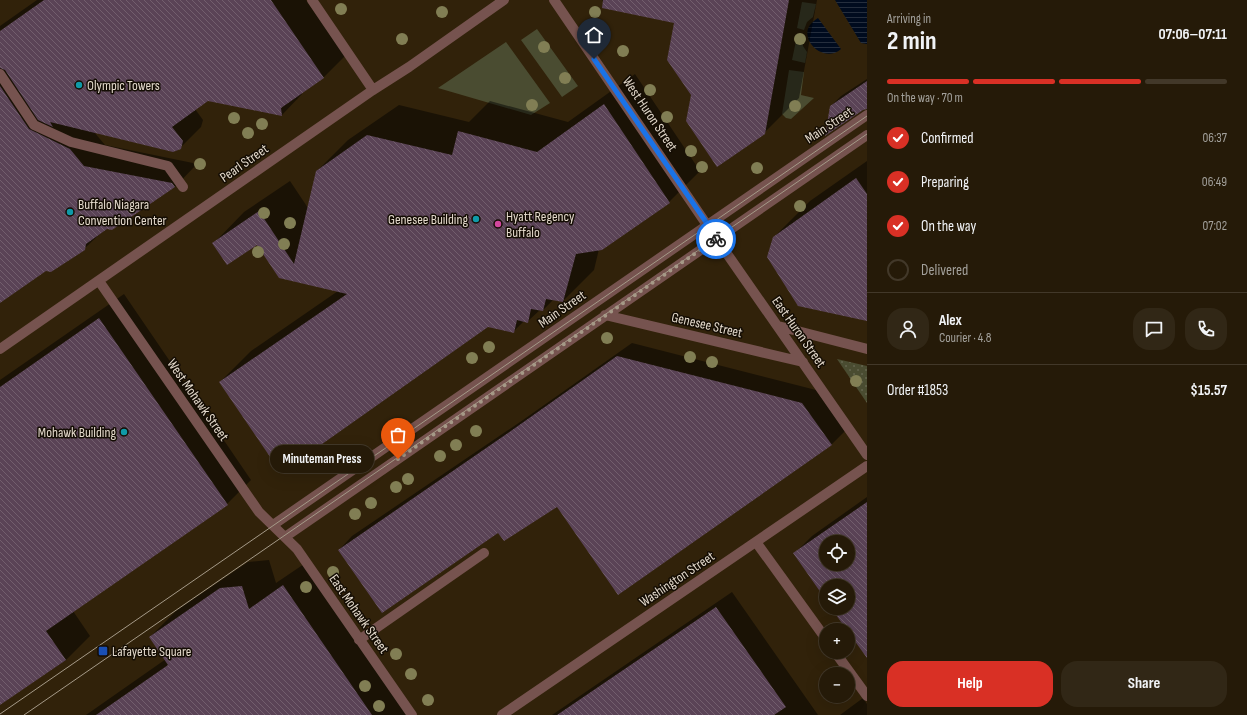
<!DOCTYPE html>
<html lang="en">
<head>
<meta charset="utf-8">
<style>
  body { margin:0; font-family:"Sofia Sans Condensed",sans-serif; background:#312716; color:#f1f3f6; height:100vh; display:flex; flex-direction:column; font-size:15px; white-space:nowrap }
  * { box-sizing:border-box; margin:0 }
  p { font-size:13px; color:#a3a19c }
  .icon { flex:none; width:22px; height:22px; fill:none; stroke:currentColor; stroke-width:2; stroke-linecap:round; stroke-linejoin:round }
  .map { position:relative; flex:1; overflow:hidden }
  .drawer { display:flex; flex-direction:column; background:#251a08; width:380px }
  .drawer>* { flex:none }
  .fabs { position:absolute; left:819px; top:535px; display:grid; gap:8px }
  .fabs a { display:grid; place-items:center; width:36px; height:36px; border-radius:50%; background:#251a08; box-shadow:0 4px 16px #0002,0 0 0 1px #423829; font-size:20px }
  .pin { position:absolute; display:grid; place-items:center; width:34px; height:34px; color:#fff; margin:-41px -17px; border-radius:50% 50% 50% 0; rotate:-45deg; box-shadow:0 0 4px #0007 }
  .pin .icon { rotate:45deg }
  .courier { position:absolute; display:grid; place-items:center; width:40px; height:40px; margin:-20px; border:3px solid #1a73e8; border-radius:50%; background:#fff; color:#222; box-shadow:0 1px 5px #0007 }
  .bubble { position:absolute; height:28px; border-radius:14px; background:#251a08; box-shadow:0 4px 16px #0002,0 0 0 1px #423829; font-size:13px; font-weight:700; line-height:28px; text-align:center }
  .overview em { font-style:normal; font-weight:700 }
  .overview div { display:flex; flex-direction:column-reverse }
  .overview { display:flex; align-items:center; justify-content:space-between; height:68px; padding:0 20px }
  h1 { font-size:26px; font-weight:700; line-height:30px }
  .bar { display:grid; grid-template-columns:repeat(4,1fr); gap:6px 4px; align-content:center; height:48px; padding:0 20px }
  .bar i { height:5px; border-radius:3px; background:#423829 }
  .bar .current { background:#d93025 }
  .bar p { grid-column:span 4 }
  .line { display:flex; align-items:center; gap:10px; padding:0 20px; border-top:1px solid #423829 }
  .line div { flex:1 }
  .round { display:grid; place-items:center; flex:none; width:42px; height:42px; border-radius:16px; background:#312716 }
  ol { padding:0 20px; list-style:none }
  li { display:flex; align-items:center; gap:12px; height:44px }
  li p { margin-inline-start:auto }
  li .icon { padding:4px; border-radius:50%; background:#d93025; color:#fff; stroke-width:4 }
  li:last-child { color:#a3a19c }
  li i { width:22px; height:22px; border:2px solid #423829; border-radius:50% }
  .action { display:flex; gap:8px; margin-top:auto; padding:8px 20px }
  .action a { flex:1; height:46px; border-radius:16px; background:#d93025; color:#fff; font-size:16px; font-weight:700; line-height:46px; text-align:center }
  .action a+a { background:#312716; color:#f1f3f6 }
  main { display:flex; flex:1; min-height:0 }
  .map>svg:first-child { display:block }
  .green { fill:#4a4c31 }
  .park { fill:url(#park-dots) }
  .water { fill:url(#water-rules) }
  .shadow { fill:#0007; fill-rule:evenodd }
  .building { fill:url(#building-back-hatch); fill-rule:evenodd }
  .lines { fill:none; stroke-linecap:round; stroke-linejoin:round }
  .minor { stroke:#76534f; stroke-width:10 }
  .tram { stroke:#a59a88; stroke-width:1 }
  .tree { fill:#817e54 }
  .done { stroke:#a59987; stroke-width:4; stroke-dasharray:0 7.2 }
  .route { stroke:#1a73e8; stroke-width:5 }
  .culture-dot { fill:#0f9aa8; stroke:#140d04; stroke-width:1.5 }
  .hotel-dot { fill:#d1479c; stroke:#140d04; stroke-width:1.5 }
  .transit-dot { fill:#1a4fb4; stroke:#140d04; stroke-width:1.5 }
  .labels { text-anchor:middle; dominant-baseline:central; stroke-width:3; stroke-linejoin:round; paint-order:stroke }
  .poi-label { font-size:14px; fill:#e3d9cb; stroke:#140d04; text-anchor:start }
  .street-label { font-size:14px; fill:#e3d9cb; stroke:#140d04 }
</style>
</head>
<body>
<main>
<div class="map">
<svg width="867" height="715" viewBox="0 0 867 715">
  <defs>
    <pattern id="park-dots" width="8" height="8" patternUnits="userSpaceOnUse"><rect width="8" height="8" fill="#4a4c31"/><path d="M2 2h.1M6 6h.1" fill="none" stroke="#64654e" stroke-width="1.8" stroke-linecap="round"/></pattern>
    <pattern id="water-rules" width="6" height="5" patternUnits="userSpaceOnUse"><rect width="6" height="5" fill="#000b1e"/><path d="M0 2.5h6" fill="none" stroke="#252e3d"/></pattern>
    <pattern id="building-back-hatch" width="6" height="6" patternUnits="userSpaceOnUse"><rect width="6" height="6" fill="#5a4356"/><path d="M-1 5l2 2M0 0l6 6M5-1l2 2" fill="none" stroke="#725e6d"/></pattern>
  </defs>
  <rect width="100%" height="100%" fill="#31220a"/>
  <path class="green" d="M802,2L816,4L813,17L807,22L804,30L797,28Z
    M537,29L578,86L562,97L521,40Z
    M797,36L802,37L803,46L807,52L805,63L792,60Z
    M506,42L550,103L531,115L438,88Z
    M789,70L804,72L801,95L814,98L791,119L786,118L782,114Z"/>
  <path class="park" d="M837,359L867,366V403Z"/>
  <path class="water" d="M835,0H867V44L861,43Z
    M818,18L841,49C824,64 799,40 810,25C812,22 815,20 818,18Z"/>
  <path class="shadow" d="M37,0H306L345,56L324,77L302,92V94L282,115L208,100L195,109L203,120L201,127L180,148L94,132L105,145L193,163L195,166L175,187L106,228L84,249L46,270L0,302V26Z
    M602,0H817L799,98L764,133L692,94L675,22L607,8Z
    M635,74L700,171L669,202L599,249L594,270L563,301L554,299L543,310H540L528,321H524L513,332L487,326L220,382L251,351L338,291L257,244L214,243L244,212L290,181L308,208L317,171L348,140L399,105L469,122L490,101L568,122Z
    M867,79V108L831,106L841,96Z
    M867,161V320L774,237L810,201Z
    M124,294L251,480L227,504L73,611L90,636L66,660L0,704V380Z
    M632,343L816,390L845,431L831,445L558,506L498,531L339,550L352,536L523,420Z
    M867,497V657L833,608H848V586H826V599L794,554L812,536ZM826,542H848V564H826Z
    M269,560L276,583L310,560L354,625L417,715H86L166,659L150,637L176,611L248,562Z
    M732,592L818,715H552Z
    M863,698L867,704V715H840Z"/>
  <path class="building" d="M44,0H271L324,78L281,108L282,116L208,101L172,127L183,141L181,149L173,152L50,122L53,127L38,120L5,70L0,68V31Z
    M603,0H789L765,134L717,167L686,121L691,95L667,60L674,23L602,8Z
    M867,81V109L863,110L825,136L830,106Z
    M0,86L29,129L70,149L84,166L172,183L175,187L112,230L107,229L86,244L85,250L51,272L46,271L0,303Z
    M604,104L670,203L602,250L576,254L563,302L546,299L543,311L531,309L528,323L517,320L514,333L488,327L281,473L219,382L347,294L279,278L257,245L227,265L212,243L259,211L294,264L316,171L367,135L452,155L458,131L537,152Z
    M856,178L867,194V321L798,306L767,257L773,237Z
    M99,318L228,505L46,631L66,660L0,705V387Z
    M617,356L802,403L832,445L618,595L557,507L504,541L498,533L382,613L338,550L508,433Z
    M867,502V658L831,608H848V586H826V600L793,553ZM826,542H848V564H826Z
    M283,585L372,715H96L168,665L149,637L220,588L242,586L249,609Z
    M716,607L786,707L774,715H557Z"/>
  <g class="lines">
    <path class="minor" d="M312,0L373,90
      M554,0L707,225L867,455
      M0,74L34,125L71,142L168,166L183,187
      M99,281L259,512L297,549L412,715
      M605,315L803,362
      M778,326L867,349
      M0,349L373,90L409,67L504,0
      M273,525L867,115
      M285,537L867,135
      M756,542L826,639
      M359,640L484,553
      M835,652L867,696
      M502,715L867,466"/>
    <path class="tram" d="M0,714L867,116
      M24,715L867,134"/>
  </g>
  <g class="tree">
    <circle cx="341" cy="9" r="6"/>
    <circle cx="442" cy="12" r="6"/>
    <circle cx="595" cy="12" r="6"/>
    <circle cx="402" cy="39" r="6"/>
    <circle cx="800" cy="39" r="6"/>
    <circle cx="544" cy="47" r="6"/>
    <circle cx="623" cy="51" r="6"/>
    <circle cx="565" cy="78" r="6"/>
    <circle cx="650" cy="90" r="6"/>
    <circle cx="532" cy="105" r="6"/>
    <circle cx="795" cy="106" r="6"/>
    <circle cx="667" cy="117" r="6"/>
    <circle cx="234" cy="118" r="6"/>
    <circle cx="262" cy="124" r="6"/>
    <circle cx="248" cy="133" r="6"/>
    <circle cx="691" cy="151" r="6"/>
    <circle cx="200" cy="164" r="6"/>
    <circle cx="702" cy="167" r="6"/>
    <circle cx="757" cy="168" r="6"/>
    <circle cx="800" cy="206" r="6"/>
    <circle cx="264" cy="213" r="6"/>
    <circle cx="290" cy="223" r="6"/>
    <circle cx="284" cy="244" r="6"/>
    <circle cx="258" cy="252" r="6"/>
    <circle cx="607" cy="338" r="6"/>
    <circle cx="489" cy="347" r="6"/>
    <circle cx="690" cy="357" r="6"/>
    <circle cx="472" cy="358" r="6"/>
    <circle cx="712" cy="362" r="6"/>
    <circle cx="856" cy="381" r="6"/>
    <circle cx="476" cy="431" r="6"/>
    <circle cx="456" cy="445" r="6"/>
    <circle cx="440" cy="456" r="6"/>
    <circle cx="408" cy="479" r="6"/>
    <circle cx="396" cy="487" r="6"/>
    <circle cx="371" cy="503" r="6"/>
    <circle cx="355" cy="514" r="6"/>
    <circle cx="333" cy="572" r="6"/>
    <circle cx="306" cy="587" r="6"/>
    <circle cx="396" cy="654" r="6"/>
    <circle cx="411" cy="674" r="6"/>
    <circle cx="365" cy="686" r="6"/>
    <circle cx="428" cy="700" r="6"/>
    <circle cx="379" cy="706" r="6"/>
  </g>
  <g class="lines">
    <path class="done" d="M398,459L716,239"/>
    <path class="route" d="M594,59L717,238L716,239"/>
  </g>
  <g class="culture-dot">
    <circle cx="79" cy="85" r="4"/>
    <circle cx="70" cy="212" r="4"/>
    <circle cx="476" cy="219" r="4"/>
    <circle cx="124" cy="432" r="4"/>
  </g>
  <circle class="hotel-dot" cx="498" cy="224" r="4"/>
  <rect class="transit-dot" x="98" y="646" width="10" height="10" rx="2"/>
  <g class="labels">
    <g class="poi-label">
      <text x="87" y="85">Olympic Towers</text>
      <text x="78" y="204">Buffalo Niagara<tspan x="78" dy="16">Convention Center</tspan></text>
      <text x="506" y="216">Hyatt Regency<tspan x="506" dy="16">Buffalo</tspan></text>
      <text x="468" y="219" text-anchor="end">Genesee Building</text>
      <text x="116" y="432" text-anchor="end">Mohawk Building</text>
      <text x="112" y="651">Lafayette Square</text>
    </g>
    <g class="street-label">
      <text transform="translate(650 114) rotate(56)">West Huron Street</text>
      <text transform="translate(829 125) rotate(-34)">Main Street</text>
      <text transform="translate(244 163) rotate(-35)">Pearl Street</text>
      <text transform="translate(562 309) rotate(-35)">Main Street</text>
      <text transform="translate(707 325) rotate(13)">Genesee Street</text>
      <text transform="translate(799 332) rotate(55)">East Huron Street</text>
      <text transform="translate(198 400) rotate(55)">West Mohawk Street</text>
      <text transform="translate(677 579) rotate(-34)">Washington Street</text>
      <text transform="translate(359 614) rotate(55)">East Mohawk Street</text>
    </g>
  </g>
</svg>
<div class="fabs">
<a><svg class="icon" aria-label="locate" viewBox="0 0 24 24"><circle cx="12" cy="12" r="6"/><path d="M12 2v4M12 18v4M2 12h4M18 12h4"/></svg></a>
<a><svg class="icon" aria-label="layers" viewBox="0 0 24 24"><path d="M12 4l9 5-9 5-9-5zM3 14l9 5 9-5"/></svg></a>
<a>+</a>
<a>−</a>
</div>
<div class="pin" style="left:398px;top:459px;background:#ea580c"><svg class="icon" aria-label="bag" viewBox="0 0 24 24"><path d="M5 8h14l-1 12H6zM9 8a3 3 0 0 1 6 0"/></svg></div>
<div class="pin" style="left:594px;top:59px;background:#1f2937"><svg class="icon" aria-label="home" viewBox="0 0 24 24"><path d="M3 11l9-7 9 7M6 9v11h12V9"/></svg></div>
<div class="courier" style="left:716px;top:239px"><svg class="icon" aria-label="bike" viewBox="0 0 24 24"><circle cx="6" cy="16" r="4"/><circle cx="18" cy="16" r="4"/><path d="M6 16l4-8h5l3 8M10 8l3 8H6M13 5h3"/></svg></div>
<div class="bubble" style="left:270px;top:445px;width:104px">Minuteman Press</div>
</div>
<section class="drawer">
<div class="overview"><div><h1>2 min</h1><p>Arriving in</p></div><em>07:06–07:11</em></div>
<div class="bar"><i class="current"></i><i class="current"></i><i class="current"></i><i></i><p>On the way · 70 m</p></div>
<ol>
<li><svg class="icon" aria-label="check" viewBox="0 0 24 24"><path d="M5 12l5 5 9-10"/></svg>Confirmed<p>06:37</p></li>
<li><svg class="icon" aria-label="check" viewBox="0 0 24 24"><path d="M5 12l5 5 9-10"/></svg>Preparing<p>06:49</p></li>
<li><svg class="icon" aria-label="check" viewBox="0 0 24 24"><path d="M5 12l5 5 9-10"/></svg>On the way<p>07:02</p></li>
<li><i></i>Delivered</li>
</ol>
<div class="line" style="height:72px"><a class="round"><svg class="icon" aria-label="person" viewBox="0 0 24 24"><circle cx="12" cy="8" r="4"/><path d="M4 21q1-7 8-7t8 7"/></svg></a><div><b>Alex</b><p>Courier · 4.8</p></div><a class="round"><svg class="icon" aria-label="chat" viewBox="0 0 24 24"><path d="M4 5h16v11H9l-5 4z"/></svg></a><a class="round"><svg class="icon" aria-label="phone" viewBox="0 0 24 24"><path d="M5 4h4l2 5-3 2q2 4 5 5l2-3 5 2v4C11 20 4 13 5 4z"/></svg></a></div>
<div class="line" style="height:52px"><div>Order #1853</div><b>$15.57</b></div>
<div class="action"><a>Help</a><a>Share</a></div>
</section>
</main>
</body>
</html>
